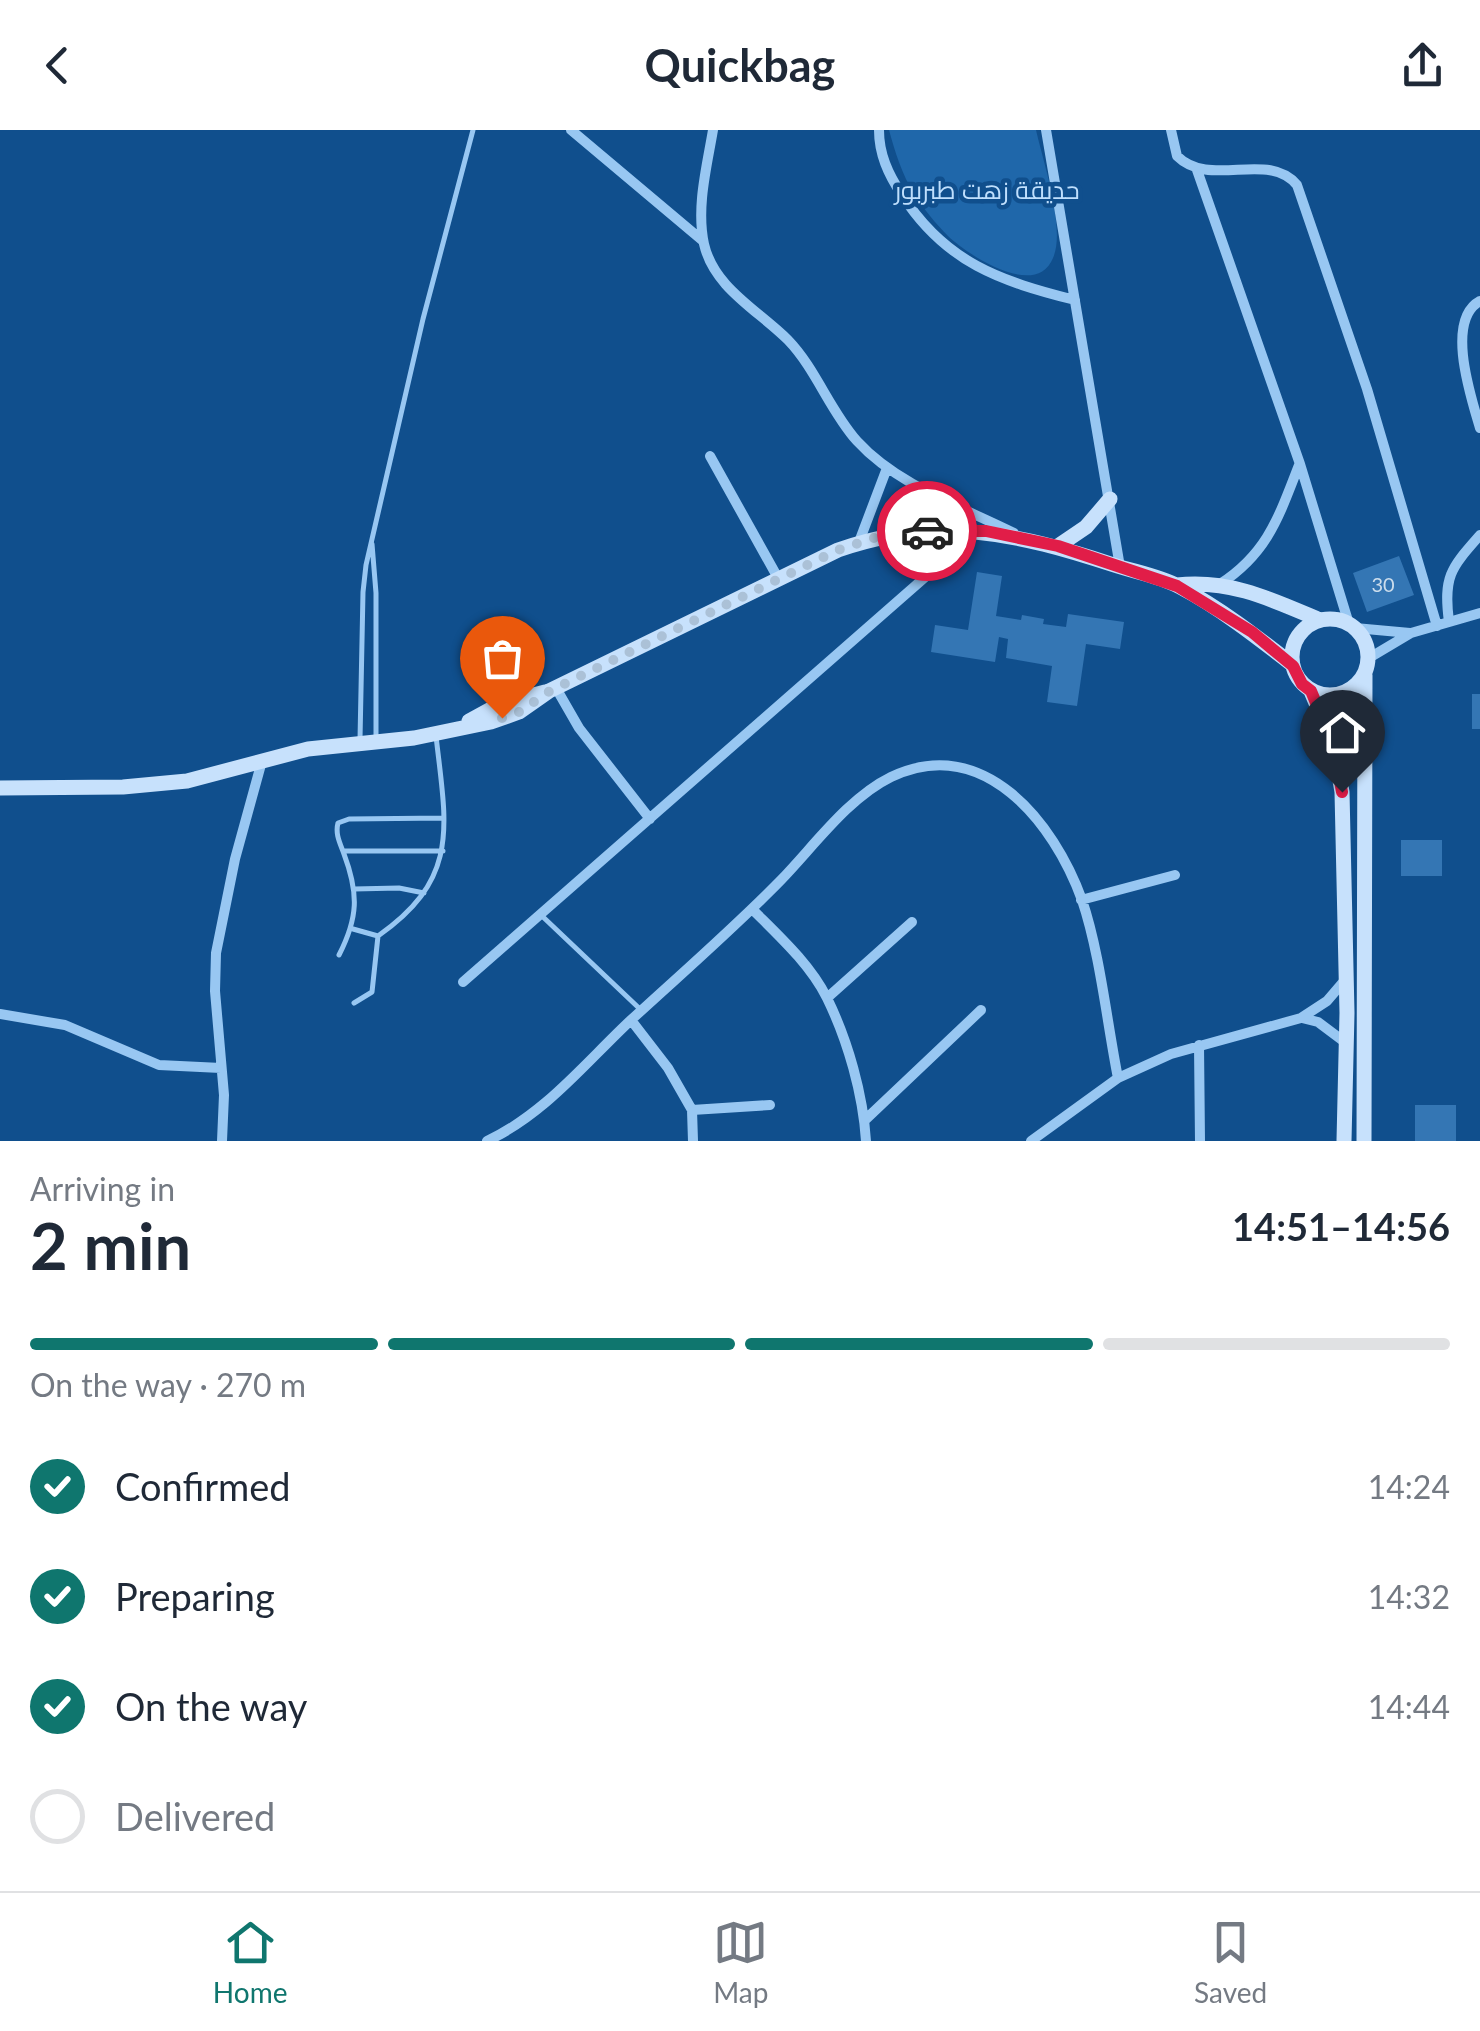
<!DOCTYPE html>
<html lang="en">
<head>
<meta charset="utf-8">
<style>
  body { margin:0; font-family:Lato,Cairo,sans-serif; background:#f6f6f7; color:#1f2937; height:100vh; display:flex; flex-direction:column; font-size:38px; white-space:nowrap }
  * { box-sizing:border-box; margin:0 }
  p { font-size:32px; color:#747a83 }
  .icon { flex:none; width:55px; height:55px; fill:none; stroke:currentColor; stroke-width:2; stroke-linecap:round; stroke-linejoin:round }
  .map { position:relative; height:1011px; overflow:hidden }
  .details { display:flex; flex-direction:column; background:#fff; flex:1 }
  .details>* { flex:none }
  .pin { position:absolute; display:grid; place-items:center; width:85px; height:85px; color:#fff; margin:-102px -42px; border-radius:50% 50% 50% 0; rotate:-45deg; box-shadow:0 0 10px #0007 }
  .pin .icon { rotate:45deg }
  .courier { position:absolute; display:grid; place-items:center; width:100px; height:100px; margin:-50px; border:8px solid #e11d48; border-radius:50%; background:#fff; color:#222; box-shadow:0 2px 12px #0007 }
  .headline em { font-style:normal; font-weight:700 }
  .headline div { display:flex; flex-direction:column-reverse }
  .headline { display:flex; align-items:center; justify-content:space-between; height:170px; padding:0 30px }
  h1 { font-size:65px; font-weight:700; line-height:75px }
  .bar { display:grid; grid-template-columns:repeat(4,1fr); gap:15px 10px; align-content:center; height:120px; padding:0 30px }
  .bar i { height:12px; border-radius:8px; background:#e0e1e3 }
  .bar .selected { background:#0f766e }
  .bar p { grid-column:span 4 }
  ol { padding:0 30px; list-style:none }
  li { display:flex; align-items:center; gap:30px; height:110px }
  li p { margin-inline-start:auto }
  li .icon { padding:10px; border-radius:50%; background:#0f766e; color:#fff; stroke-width:4 }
  li:last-child { color:#747a83 }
  li i { width:55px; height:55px; border:5px solid #e0e1e3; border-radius:50% }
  header { display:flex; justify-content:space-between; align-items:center; height:130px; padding:0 30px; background:#fff; font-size:45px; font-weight:700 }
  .tab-bar { display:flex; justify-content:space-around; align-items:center; height:140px; border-top:2px solid #e0e1e3; background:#fff; font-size:28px; color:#747a83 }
  .tab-bar a { display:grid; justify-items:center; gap:5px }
  .tab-bar .selected { color:#0f766e }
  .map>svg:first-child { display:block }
  .green { fill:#1f67aa }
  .building { fill:#3476b4 }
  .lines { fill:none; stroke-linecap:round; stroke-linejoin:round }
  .lane { stroke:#98c7f2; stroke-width:5 }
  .street { stroke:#98c7f2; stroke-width:10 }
  .secondary { stroke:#c7e1fc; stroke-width:15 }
  .done { stroke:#abc1d7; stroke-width:10; stroke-dasharray:0 18 }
  .route { stroke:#e11d48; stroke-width:12 }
  .labels { text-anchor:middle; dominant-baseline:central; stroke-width:9; stroke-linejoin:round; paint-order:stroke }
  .number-label { font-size:20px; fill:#ccddec }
  .park-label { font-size:25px; fill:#bfdffd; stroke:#104f8d }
</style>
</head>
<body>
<header><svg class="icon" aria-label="back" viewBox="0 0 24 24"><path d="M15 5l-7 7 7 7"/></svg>Quickbag<svg class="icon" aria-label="share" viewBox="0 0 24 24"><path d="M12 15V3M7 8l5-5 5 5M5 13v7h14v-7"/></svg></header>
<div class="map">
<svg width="1480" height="1011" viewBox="0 0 1480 1011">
  <rect width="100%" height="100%" fill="#104f8d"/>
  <path class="green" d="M889,0H1036C1043,31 1066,99 1053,128C1036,170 968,125 948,106C936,94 923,78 914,64C902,44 895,22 889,0Z"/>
  <path class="building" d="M1399,426L1414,465L1367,482L1353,443Z
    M977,442L1002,446L996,486L1021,490L1022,485L1044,489L1043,494L1066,497L1068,484L1124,492L1120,519L1086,514L1077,576L1047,572L1052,536L1006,528L1008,509L999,507L995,532L931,522L935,495L968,500Z
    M1472,564H1480V599H1472Z
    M1401,710H1442V746H1401Z
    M1415,975H1456V1011H1415Z"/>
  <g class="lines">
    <path class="lane" d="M372,414L376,463V608
      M360,609L363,462L366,435L423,189L473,0
      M343,721H443
      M354,759L399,758L424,763
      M542,786L641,880
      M353,799L378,806
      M339,825C358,788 359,764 344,724C340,713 335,704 338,693L349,689L444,688
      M354,873L372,862L378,806C461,748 446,695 436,606"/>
    <path class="street" d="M571,0L703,111
      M713,0C707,36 696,77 704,114C714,158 758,180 788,210C816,239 830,281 857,311C897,355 962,377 1014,403
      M879,0C879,24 888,44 902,65C946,133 1000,151 1075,170
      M1046,0L1120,437
      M1171,0L1177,26C1210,59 1268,20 1297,55L1367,259L1437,496
      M1197,40L1300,334L1349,494
      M1480,171C1445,190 1471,267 1480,298
      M710,326L778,448
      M859,412L887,338
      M1220,454C1268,423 1279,386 1299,335
      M1449,492C1443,446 1451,438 1480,405
      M1355,498L1410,503
      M1369,528L1411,503L1480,483
      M556,558L579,598L650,689
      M1081,770L1175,745
      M752,779C779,806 810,834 827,868C848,911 863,964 866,1011
      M463,852L931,442L949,400
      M827,868L912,792
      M0,884L65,895L159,935L221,938
      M1302,888L1318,892L1346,913
      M631,890L668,938L692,980L693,1011
      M1199,915L1200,1011
      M692,980L770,975
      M865,990L981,880
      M222,1011L224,965L215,861L216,823L235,729L262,631
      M487,1011C545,984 585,933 631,890C681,844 733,799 781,750C814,716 848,668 891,647C983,603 1054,692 1082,770C1100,823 1107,893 1118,948
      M1031,1011L1118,948L1171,924L1301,888L1327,871L1345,850"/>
    <path class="secondary" d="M1058,416L1086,397L1110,369
      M1177,455C1230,449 1273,470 1320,490
      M1292 527a38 38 0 1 1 76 0a38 38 0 1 1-76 0Z
      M1311,561L1334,616L1342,662L1347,883L1344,1011
      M469,591L500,574L545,562
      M0,658L123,657L187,651L308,619L414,608L491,592L519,582L549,561L838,420C938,385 1017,403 1114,435C1135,442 1160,446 1180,457C1220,478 1257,507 1293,535
      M1364,1011L1365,545"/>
  </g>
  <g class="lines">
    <path class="done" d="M502,588L519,582L550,561L838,420L880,406L927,401"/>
    <path class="route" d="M927,401H986L1058,416L1177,456L1252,502L1293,536L1302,554L1311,561L1334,616L1342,662"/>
  </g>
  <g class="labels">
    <g class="number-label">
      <text x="1383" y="454">30</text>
    </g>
    <g class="park-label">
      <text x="987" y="59">حديقة زهت طبربور</text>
    </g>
  </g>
</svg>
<div class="pin" style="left:502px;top:588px;background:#ea580c"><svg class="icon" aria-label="bag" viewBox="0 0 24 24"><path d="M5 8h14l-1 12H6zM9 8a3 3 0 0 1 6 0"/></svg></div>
<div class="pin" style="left:1342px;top:662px;background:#1f2937"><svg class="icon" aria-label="home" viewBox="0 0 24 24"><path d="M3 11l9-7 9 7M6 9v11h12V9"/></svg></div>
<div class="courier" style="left:927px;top:401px"><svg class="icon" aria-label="car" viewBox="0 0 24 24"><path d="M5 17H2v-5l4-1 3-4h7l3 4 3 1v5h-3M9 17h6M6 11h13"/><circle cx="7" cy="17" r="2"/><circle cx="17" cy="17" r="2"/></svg></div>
</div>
<section class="details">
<div class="headline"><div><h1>2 min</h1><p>Arriving in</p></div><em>14:51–14:56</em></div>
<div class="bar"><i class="selected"></i><i class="selected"></i><i class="selected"></i><i></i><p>On the way · 270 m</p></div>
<ol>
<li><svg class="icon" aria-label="check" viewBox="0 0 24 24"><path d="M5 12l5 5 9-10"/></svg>Confirmed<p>14:24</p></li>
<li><svg class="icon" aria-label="check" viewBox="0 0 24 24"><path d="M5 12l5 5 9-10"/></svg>Preparing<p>14:32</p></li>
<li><svg class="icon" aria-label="check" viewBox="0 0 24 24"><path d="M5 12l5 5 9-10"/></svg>On the way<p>14:44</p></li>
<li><i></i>Delivered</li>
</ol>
</section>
<nav class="tab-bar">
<a class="selected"><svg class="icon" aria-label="home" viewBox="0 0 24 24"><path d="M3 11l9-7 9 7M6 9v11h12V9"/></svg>Home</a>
<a><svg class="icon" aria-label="map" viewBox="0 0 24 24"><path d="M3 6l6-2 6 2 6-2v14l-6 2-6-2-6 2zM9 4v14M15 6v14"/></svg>Map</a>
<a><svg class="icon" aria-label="saved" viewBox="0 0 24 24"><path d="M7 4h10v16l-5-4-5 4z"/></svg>Saved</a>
</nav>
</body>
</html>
